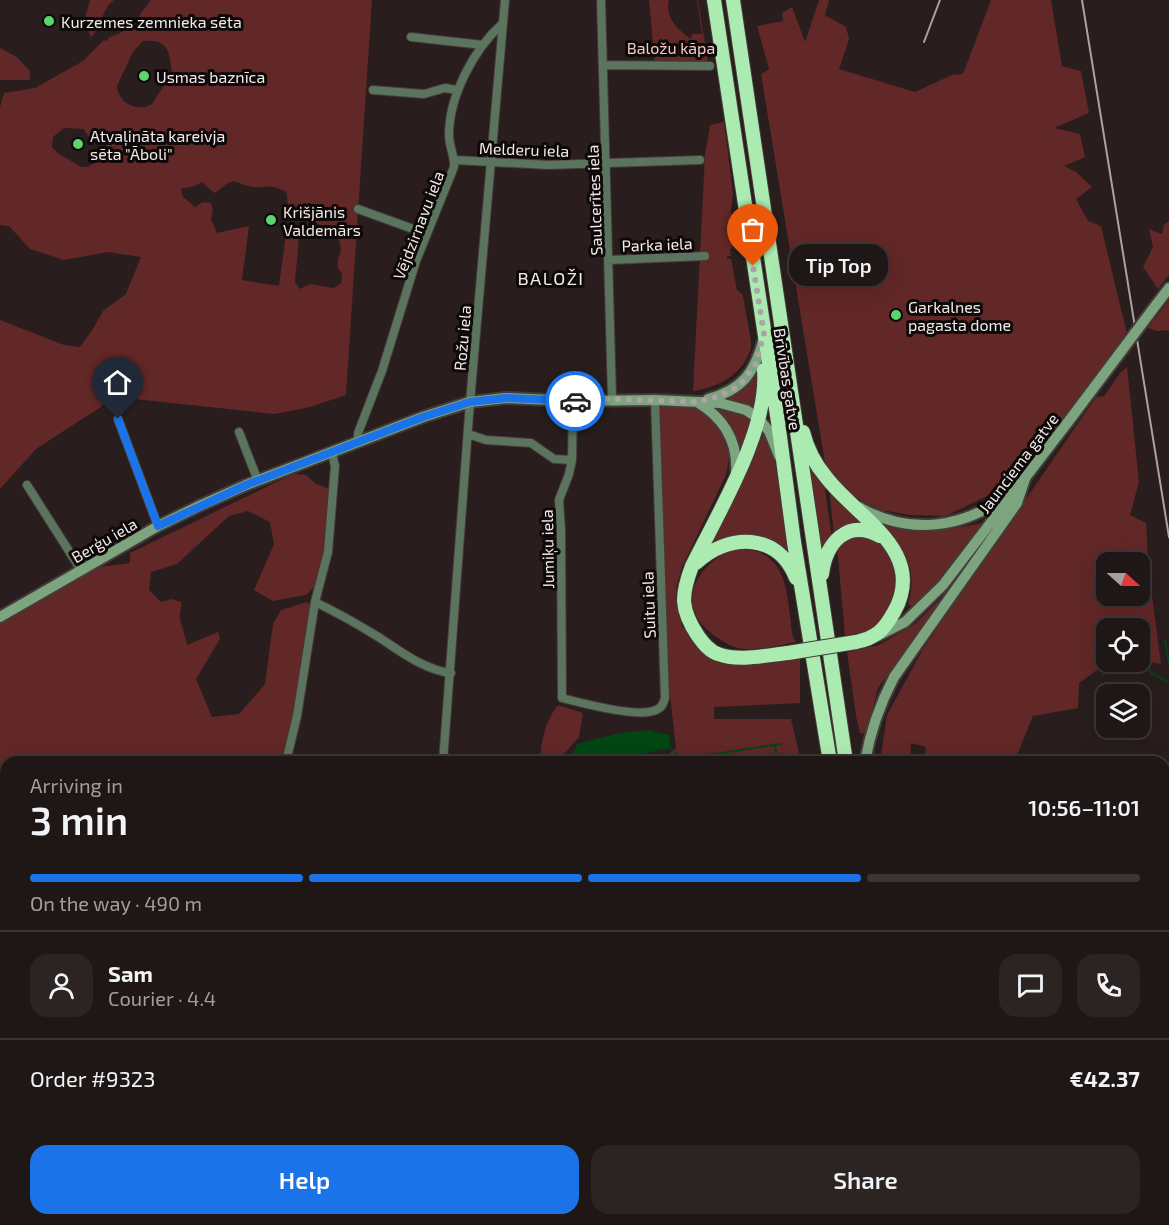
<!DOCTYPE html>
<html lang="en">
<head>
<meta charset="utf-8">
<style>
  body { margin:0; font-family:"Exo 2",sans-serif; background:#2c2323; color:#f1f3f6; height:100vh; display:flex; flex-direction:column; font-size:22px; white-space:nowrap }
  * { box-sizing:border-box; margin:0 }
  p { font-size:20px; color:#a19fa1 }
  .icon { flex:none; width:33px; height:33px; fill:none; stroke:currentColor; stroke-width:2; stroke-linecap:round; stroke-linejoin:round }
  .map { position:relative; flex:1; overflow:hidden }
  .panel { position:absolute; left:0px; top:756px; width:1170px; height:470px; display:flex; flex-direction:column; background:#1f1616; border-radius:18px 18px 0 0; box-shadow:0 6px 24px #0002,0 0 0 2px #3c3535 }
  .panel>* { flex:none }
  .needle { width:39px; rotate:111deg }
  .fabs { position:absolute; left:1096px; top:552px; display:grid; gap:12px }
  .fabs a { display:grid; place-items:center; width:54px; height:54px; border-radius:12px; background:#1f1616; box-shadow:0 6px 24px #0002,0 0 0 2px #3c3535; font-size:30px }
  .pin { position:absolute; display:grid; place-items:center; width:51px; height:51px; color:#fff; margin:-62px -26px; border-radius:50% 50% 50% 0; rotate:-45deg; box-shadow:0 0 6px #0007 }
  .pin .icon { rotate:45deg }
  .courier { position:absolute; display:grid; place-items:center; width:60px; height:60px; margin:-30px; border:4px solid #1a73e8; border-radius:50%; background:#fff; color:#222; box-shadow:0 2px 8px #0007 }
  .bubble { position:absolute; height:42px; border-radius:18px; background:#1f1616; box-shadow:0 6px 24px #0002,0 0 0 2px #3c3535; font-size:20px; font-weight:600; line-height:42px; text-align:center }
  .headline em { font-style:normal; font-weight:600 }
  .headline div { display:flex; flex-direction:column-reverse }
  .headline { display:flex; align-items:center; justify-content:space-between; height:102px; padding:0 30px }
  h1 { font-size:39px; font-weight:600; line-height:45px }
  .bar { display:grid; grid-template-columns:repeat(4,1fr); gap:9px 6px; align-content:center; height:72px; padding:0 30px }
  .bar i { height:8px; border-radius:4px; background:#3c3535 }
  .bar .selected { background:#1a73e8 }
  .bar p { grid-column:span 4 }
  .line { display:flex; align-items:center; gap:15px; padding:0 30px; border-top:2px solid #3c3535 }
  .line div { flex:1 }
  .round { display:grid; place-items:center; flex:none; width:63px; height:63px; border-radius:18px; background:#2c2323 }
  .button { display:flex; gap:12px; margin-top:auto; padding:12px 30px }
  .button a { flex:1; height:69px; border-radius:18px; background:#1a73e8; color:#fff; font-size:24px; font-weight:600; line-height:69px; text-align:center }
  .button a+a { background:#2c2323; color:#f1f3f6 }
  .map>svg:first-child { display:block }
  .green { fill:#622727; fill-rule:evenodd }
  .water { fill:#024614 }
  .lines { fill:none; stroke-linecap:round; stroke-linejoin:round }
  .stream { stroke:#024614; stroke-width:2 }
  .street-casing { stroke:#453b3a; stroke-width:10 }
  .secondary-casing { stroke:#453b3a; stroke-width:14 }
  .highway-casing { stroke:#453b3a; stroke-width:16 }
  .street { stroke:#5b745d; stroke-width:8 }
  .secondary { stroke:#7ca47e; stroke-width:10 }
  .highway { stroke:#abeab0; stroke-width:14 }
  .rail { stroke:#aaa1a0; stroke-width:2 }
  .secondary-bridge-casing { stroke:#453b3a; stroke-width:14; stroke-linecap:butt }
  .highway-bridge-casing { stroke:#453b3a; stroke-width:16; stroke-linecap:butt }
  .secondary-bridge { stroke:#7ca47e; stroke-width:10 }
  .highway-bridge { stroke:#abeab0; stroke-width:14 }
  .done { stroke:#aca3a2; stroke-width:6; stroke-dasharray:0 10.8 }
  .route { stroke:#1a73e8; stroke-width:8 }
  .poi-dot { fill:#5bd56e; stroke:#0e0909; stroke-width:2 }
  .labels { text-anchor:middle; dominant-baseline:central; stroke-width:6; stroke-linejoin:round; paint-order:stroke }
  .poi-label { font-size:16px; fill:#f2eae9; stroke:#0e0909; text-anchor:start }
  .park-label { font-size:16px; fill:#f6c8c5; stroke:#0e0909 }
  .street-label { font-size:16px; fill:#f2eae9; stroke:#0e0909 }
  .neighbourhood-label { font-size:18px; letter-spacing:1.5px; fill:#f2eae9; stroke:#0e0909 }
</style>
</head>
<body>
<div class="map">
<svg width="1169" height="1225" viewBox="0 0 1169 1225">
  <rect width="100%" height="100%" fill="#291e1d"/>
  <path class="green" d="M90,0H114C100,11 103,26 91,37L84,22Z
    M151,0H372L346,395L310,407L275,414L116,397L36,449L0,489V320L64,345L80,347L93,329L103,311L126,294L141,257L108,252L64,260L30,249L9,226L0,225V107L4,93L35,88L83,61L104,40L107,41L109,37C131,32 138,16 151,0ZM143,41C170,39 169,53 172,73L152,104C138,113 118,103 117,86L133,52ZM64,128L84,129L89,138L104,141L108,150L107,155L88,167H82L59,154L52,147L53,137ZM234,181C241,184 251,188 259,187C271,186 277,186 287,193L288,210L293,217L308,218L336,235L340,243L341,251L338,259V268L342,274L341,283L334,288L310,284L300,289L295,282L299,237L296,228L287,226L279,286L242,280L249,226L217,233L211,219L213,211L211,203L203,202L195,207L183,197L181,189L195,186L202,182L214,193C222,189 225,183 234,181Z
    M649,0H669C665,18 677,29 691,39L692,34H702L697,0H698L708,63L655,64Z
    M819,0H829L825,15L846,27L849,39L839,69L915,92L952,75L963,74L991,0H1051L1062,66L1081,71L1089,113L1054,128L1080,134L1085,157L1064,166L1076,172L1092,187L1076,199L1088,221L1101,226L1127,334L1012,484L946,516L910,515L881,510L850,495L826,469L761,74L769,69L757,26L783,21L782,13L792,7L805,42Z
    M0,48L17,57L30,71V80H0Z
    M724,122L733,193L731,211L735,243L730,250L731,256H727V259H731L737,290L743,295C744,306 752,338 751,347C745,373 718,388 693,391L705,155L710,125Z
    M1169,221V275L1158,289L1143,267L1153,247L1149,229L1162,234L1164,225Z
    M1169,300V330L1157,331L1148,328Z
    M1127,367L1139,482L1130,515L1146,523L1149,573L1161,664L1140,661V628H1107L1108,662L1079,683L1078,708L1033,716L1014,762H924L926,747L911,743L910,762H880L887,715L923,649L1096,397L1104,396L1120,373ZM1140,562V596H1107V562Z
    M756,369L761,370L757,412L727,401L726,397Z
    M656,405C665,406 676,405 685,406C703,409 725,427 728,446C730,456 728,465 726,475L682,567L677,585L676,601L682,626L701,648L772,661L800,659V703L714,707V719H791L801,762H635L665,757L676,748L670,695Z
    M717,406L755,419L741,458C738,437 728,425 714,410Z
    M760,426C783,451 786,522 791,556L737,536L715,543L711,540Z
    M810,465L824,482L832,539L821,547Z
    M293,474L306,475L316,484L330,489L323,563L316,585L306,595L273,601L254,590L274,544L270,522L248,511L229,516L177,564L151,572L149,590L161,602L171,599L181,602C182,608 180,611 180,617C180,623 186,637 187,645L218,632L220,639L196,679L212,717L239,714L265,684L273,624L281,610L307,602L312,606L304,668L284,762H6V1210L0,1213V623L93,568L130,563V553Z
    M829,486L871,528L834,536Z
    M873,520C908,536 946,530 983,523L981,530L937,587L913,607L908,604C912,594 913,576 909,565C902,550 885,531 873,520Z
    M856,535C893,543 906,565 892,601C890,607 888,614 884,619C879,624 873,630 867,635H845L837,546Z
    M736,549C791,548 786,596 793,637L796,642C778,645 753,653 735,647C727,645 718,638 711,633C673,604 698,561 736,549Z
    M948,591L878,688L866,734L860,733L856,716L847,652L879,645L915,624Z
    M558,705L583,713L579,737L563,755L560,762H540C541,741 545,721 558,705Z"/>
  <path class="water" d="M648,730L668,735L670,748L605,762H570L577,744L620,733Z"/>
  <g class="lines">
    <path class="stream" d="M1165,640L1169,663
      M1103,676L1111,667L1136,665L1149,667L1151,673L1169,682
      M668,735L670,748L682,759L781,744
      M775,744L777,762
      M0,941L6,942
      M0,1011L6,1013
      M0,1036L6,1031
      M1032,1220L1033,1225"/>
    <g class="street-casing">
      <path id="street" d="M601,0L612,399
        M411,37L483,45
        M603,65L710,66
        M373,90L424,94L445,88L457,90
        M455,160L548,165L700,160
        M358,209L427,234
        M609,260L705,256
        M573,401L572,460L569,474L559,500L561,529L562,698C581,703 636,717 653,711C661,709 663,705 665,698L655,400
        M118,419L158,526
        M239,432L258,481
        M468,434L486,440L531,443L554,459L572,460
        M358,443V433L382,371L416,261L454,167C455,156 449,147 449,135C449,97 473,50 502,24
        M27,485L81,570
        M315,602C338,613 359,625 380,638C401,652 425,670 451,673
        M286,762L297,716L315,602L328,552L335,466L332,453
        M443,762L470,402L505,0
        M931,1220V1225
        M163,1225L177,1220
        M497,1225L498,1220"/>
    </g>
    <g class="secondary-casing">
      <path id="secondary" d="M1156,305L1169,288
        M708,399C743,390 755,372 764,338
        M697,402C724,418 738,442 736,473
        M859,507C909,536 965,529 1009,493
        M0,617L158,526L199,506L246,485L423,417L470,402L506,398L573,401L655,400L720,403L746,410L758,418L769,431L779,456
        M879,635L905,622L943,585L1068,422
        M865,762C870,732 880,704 894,677L1017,503L1025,479"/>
    </g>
    <g class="highway-casing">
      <path id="highway" d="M714,0L778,422L794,542L830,762
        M733,0L846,762
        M764,370C769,430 718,513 692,566C681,595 680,609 698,636C703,643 709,651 718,654C739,662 767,655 788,653
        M803,432C807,448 815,464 826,477C857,518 928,551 894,612C884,630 876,638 856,642
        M696,563C728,533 778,532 796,578
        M822,574C826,543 847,518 880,536
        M907,1220L908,1225
        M922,1220L923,1225"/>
    </g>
    <use href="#street" class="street"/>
    <use href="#secondary" class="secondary"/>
    <use href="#highway" class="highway"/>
    <path class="rail" d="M1082,0L1169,537
      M924,42L940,0"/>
    <g class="secondary-bridge-casing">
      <path id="secondary-bridge" d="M1068,422L1156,305"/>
    </g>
    <g class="highway-bridge-casing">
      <path id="highway-bridge" d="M788,653L856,642"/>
    </g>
    <use href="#secondary-bridge" class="secondary-bridge"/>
    <use href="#highway-bridge" class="highway-bridge"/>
  </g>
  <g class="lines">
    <path class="done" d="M575,401L612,399L697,402L720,396L739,386L755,366L764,334L753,266"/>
    <path class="route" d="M118,419L158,526L246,485L423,417L470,402L506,398L575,401"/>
  </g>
  <g class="poi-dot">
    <circle cx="49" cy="21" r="6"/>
    <circle cx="144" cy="76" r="6"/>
    <circle cx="78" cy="144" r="6"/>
    <circle cx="271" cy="220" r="6"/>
    <circle cx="896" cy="315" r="6"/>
  </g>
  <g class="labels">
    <g class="poi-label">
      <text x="61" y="21">Kurzemes zemnieka sēta</text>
      <text x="156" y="76">Usmas baznīca</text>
      <text x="90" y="135">Atvaļināta kareivja<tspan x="90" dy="18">sēta "Āboli"</tspan></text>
      <text x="283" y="211">Krišjānis<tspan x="283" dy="18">Valdemārs</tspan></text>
      <text x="908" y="306">Garkalnes<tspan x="908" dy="18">pagasta dome</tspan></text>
    </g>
    <g class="park-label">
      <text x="671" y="47">Baložu kāpa</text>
    </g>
    <g class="street-label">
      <text transform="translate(524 149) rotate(2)">Melderu iela</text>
      <text transform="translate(594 200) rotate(-92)">Saulcerītes iela</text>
      <text transform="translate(418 225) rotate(-69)">Vējdzirnavu iela</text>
      <text transform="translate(657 244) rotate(-2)">Parka iela</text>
      <text transform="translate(462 338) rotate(-85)">Rožu iela</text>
      <text transform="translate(788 379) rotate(81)">Brīvības gatve</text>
      <text transform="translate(1018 463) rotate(-53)">Jaunciema gatve</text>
      <text transform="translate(104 540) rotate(-30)">Berģu iela</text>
      <text transform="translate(547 549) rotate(-91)">Jumiķu iela</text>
      <text transform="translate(648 605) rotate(-92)">Suitu iela</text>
    </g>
    <g class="neighbourhood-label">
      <text x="551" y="278">BALOŽI</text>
    </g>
  </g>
</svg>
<div class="fabs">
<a><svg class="needle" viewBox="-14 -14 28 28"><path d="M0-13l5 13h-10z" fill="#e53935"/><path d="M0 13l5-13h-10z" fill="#a19fa1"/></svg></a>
<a><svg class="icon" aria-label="locate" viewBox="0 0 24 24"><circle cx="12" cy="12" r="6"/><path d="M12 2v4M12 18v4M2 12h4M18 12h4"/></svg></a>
<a><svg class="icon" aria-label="layers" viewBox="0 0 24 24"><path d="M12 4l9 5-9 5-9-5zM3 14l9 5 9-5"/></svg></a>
</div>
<div class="pin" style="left:753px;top:266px;background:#ea580c"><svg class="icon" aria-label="bag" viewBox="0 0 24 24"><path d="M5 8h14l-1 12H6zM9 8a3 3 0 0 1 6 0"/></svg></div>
<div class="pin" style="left:118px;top:419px;background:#1f2937"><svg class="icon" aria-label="home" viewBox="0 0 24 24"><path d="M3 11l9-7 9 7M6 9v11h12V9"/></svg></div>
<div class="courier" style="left:575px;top:401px"><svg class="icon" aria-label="car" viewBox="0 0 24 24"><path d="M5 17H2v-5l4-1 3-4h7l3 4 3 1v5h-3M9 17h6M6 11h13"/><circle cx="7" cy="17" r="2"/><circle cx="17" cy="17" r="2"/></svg></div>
<div class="bubble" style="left:789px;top:244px;width:99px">Tip Top</div>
<section class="panel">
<div class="headline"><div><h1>3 min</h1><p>Arriving in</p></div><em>10:56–11:01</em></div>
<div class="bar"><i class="selected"></i><i class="selected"></i><i class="selected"></i><i></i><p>On the way · 490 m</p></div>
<div class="line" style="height:108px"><a class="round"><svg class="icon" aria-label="person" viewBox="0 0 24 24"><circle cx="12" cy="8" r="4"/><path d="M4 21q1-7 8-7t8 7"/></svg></a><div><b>Sam</b><p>Courier · 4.4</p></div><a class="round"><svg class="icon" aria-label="chat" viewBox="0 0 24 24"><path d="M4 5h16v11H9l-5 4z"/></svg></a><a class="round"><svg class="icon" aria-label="phone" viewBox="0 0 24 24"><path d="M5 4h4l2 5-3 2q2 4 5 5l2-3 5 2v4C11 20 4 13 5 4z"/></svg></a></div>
<div class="line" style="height:78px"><div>Order #9323</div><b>€42.37</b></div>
<div class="button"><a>Help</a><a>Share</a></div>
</section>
</div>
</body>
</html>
